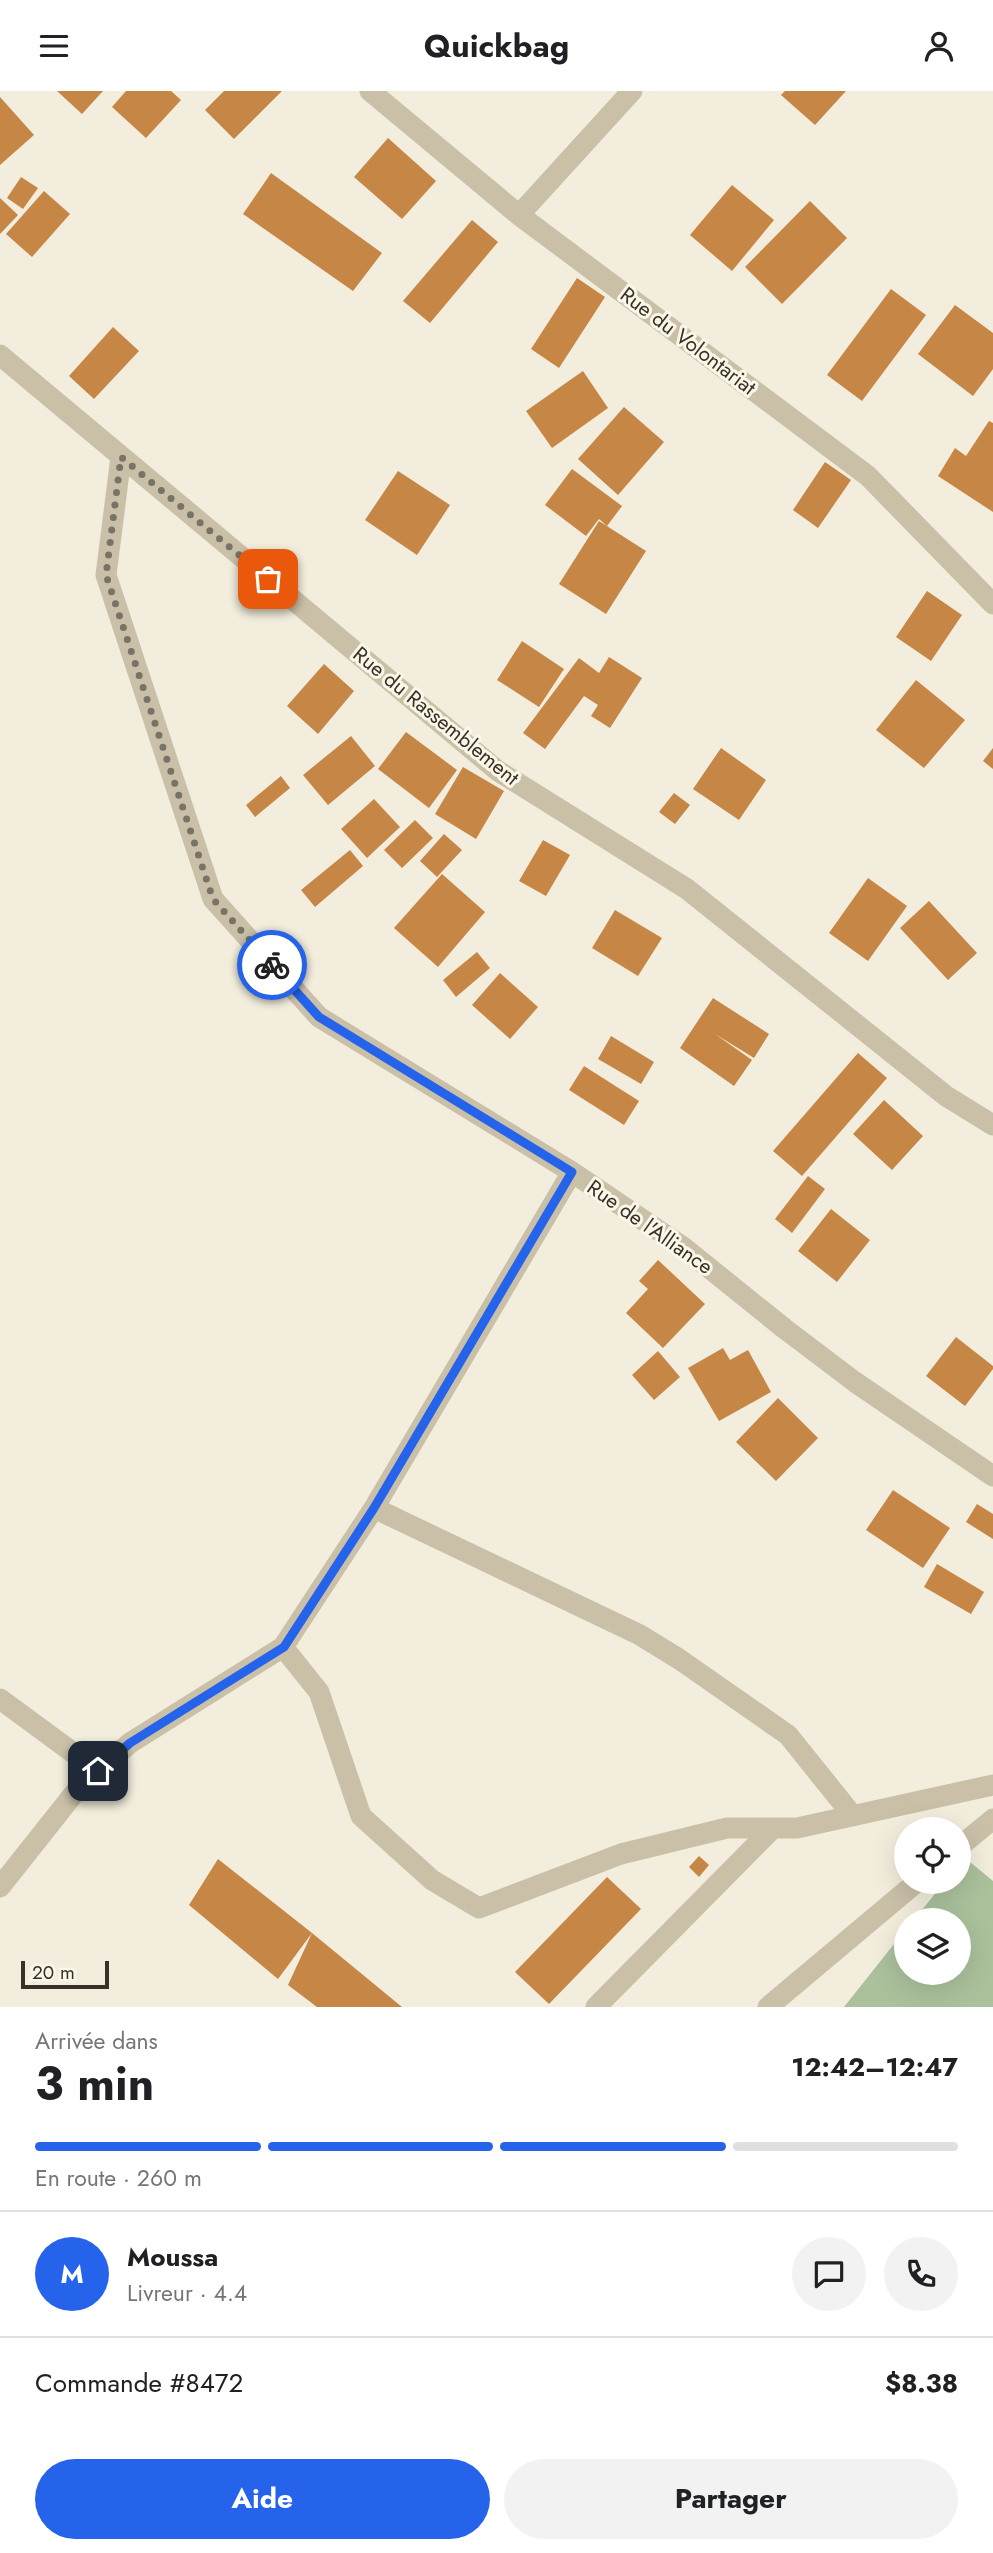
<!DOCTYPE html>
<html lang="fr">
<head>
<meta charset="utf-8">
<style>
  body { margin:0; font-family:Jost,sans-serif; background:#f2f2f2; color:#202124; height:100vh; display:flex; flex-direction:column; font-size:26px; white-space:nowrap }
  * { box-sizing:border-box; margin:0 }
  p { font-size:23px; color:#757577 }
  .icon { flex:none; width:38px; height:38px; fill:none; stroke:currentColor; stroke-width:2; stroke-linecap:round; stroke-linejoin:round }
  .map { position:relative; height:1916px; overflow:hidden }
  .side { display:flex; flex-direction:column; background:#fff; flex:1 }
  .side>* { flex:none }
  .fabs { position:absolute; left:894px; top:1726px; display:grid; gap:14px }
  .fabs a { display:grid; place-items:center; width:77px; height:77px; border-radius:50%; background:#fff; box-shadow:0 7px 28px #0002; font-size:35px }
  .scale { position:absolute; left:21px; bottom:18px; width:88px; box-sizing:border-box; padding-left:7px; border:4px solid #373128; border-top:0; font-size:19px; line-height:24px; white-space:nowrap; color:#373128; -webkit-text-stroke:5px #faf6e8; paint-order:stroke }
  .pin { position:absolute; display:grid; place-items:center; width:60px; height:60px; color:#fff; margin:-30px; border-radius:14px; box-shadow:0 4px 10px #0006 }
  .courier { position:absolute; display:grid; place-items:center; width:70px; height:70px; margin:-35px; border:5px solid #2563eb; border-radius:50%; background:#fff; color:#222; box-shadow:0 2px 9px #0007 }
  .overview em { font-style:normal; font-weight:700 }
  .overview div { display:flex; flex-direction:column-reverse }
  .overview { display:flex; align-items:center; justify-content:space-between; height:119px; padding:0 35px }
  h1 { font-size:46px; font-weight:700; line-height:52px }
  .bar { display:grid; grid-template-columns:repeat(4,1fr); gap:10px 7px; align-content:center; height:84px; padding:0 35px }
  .bar i { height:9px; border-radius:5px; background:#e0e0e0 }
  .bar .active { background:#2563eb }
  .bar p { grid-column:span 4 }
  .line { display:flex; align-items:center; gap:18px; padding:0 35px; border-top:2px solid #e0e0e0 }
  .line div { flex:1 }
  .round { display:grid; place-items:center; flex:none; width:74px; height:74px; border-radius:37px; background:#f2f2f2 }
  .cta { display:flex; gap:14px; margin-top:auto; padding:14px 35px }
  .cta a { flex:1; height:80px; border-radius:42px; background:#2563eb; color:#fff; font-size:28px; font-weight:700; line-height:80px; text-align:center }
  .cta a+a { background:#f2f2f2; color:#202124 }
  header { display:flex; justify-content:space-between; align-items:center; height:91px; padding:0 35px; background:#fff; font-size:32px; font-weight:700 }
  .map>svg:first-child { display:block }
  .green { fill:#abc19c }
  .building { fill:#c68646 }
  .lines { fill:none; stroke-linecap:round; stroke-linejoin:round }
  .minor { stroke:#cac0a8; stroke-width:21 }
  .done { stroke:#787367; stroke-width:7; stroke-dasharray:0 12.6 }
  .route { stroke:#2563eb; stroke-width:9 }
  .labels { text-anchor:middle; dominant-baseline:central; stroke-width:6; stroke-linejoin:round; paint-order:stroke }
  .street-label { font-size:21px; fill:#373128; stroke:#faf6e8 }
</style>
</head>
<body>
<header><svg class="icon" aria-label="menu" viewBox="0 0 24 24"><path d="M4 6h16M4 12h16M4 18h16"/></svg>Quickbag<svg class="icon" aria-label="person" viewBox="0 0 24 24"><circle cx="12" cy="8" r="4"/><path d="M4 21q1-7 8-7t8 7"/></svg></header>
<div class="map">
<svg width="993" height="1916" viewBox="0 0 993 1916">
  <rect width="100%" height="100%" fill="#f2eddc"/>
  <path class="green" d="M964,1766L993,1790V1916H844L906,1838V1881H959V1829H914L945,1790H959V1773Z"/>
  <path class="building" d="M57,0H103L82,23Z
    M126,0H171L181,9L146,47L112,16Z
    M224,0H282L234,48L205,19Z
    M785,0H846L815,34L781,4Z
    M0,6L34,44L0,74Z
    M388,47L436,90L402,128L354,86Z
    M271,82L382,162L353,200L243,123Z
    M21,86L38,97L23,118L7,107Z
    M732,94L774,129L732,180L690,144Z
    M44,100L70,123L32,166L6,143Z
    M0,107L18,124L0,143Z
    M810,110L847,147L782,213L745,176Z
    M472,129L498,151L430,232L403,210Z
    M577,187L605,206L559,277L531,258Z
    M891,198L926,224L862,310L827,284Z
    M955,214L993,242V278L973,305L918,263Z
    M113,236L139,260L94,308L69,285Z
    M583,280L608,317L552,357L526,320Z
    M624,316L664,351L618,404L578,368Z
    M989,330L993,332V421L938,385L955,357L966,365Z
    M825,371L851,389L818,437L793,419Z
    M572,378L622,415L607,435L599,428L586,445L545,414Z
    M398,380L450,414L417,464L365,429Z
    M599,430L646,460L606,523L559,493Z
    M927,500L962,524L931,570L896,546Z
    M522,550L564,578L539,616L497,589Z
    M609,566L642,587L610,637L591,625L598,614L584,605L545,658L523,642L579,567L599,582Z
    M324,573L354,600L318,643L287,615Z
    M916,589L965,629L924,677L876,639Z
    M406,641L457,679L429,717L378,678Z
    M351,645L375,675L328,714L303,684Z
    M721,657L766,689L739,729L693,698Z
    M993,657V678L983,670Z
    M463,676L504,700L476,748L435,723Z
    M281,685L290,697L255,726L246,714Z
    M674,702L690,714L675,733L659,721Z
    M374,708L400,736L367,767L341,738Z
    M415,729L433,747L402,777L384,759Z
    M444,743L462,759L437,786L420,770Z
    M543,749L570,764L546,805L519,790Z
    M350,759L363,775L315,816L301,799Z
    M442,783L485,821L438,876L394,837Z
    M868,787L907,815L868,870L829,842Z
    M929,810L977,862L948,889L900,837Z
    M615,819L662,847L638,885L592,857Z
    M477,861L490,877L456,906L443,889Z
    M500,882L538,916L510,948L472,914Z
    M713,907L769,943L754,967L715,943L752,969L734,995L680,957Z
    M611,945L654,971L641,993L598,968Z
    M858,962L887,987L802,1085L773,1060Z
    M584,975L639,1010L624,1034L569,999Z
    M884,1009L923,1045L892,1079L853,1043Z
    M808,1085L825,1098L792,1142L775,1128Z
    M831,1118L870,1149L837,1191L798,1160Z
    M658,1169L705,1213L663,1257L626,1222L648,1198L639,1190Z
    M956,1246L993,1275V1278L965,1315L926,1285Z
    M723,1257L730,1269L748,1259L771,1301L719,1330L688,1277Z
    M658,1260L680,1286L654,1309L632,1284Z
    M778,1307L818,1347L776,1390L736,1351Z
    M893,1399L950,1437L923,1477L866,1439Z
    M977,1413L993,1423V1448L966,1431Z
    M937,1473L984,1501L971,1523L924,1496Z
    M699,1765L709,1774L699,1786L689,1776Z
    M218,1768L312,1842L278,1888L189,1814Z
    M607,1786L641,1818L549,1913L515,1881Z
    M312,1842L402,1916H317L288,1894Z"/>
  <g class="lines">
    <path class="minor" d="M370,0L519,124L868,385L993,513
      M519,124L632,0
      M0,264L498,680L687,798L946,1005L993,1034
      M121,366L106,484L213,808L319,926L572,1081L683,1156L785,1238L855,1291L993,1385
      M374,1417L640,1544L679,1568L788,1644L853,1725
      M283,1556L319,1601L361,1725L432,1789L479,1817L621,1763L727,1737H797L993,1694
      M0,1608L98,1680
      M959,1756L993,1728
      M0,1796L80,1695L130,1652L283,1556L374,1417L572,1081
      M596,1916L773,1737
      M768,1916L918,1790"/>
  </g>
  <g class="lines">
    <path class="done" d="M268,488L121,366L106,484L213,808L272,874"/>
    <path class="route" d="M98,1680L130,1652L284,1556L374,1417L572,1081L319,926L272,874"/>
  </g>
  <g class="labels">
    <g class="street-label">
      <text transform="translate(688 250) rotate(37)">Rue du Volontariat</text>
      <text transform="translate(436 625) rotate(39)">Rue du Rassemblement</text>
      <text transform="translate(650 1136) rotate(35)">Rue de l'Alliance</text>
    </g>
  </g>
</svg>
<div class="fabs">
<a><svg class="icon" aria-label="locate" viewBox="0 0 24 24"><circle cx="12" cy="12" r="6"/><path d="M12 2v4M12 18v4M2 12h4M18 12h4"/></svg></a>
<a><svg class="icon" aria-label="layers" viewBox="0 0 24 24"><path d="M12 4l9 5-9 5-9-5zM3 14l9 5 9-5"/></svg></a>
</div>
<div class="scale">20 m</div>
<div class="pin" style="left:268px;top:488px;background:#ea580c"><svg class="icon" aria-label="bag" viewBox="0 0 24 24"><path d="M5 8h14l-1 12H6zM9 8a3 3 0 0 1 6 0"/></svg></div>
<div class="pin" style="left:98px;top:1680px;background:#1f2937"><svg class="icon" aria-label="home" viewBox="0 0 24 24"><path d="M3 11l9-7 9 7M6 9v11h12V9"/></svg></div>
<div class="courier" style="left:272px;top:874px"><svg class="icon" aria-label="bike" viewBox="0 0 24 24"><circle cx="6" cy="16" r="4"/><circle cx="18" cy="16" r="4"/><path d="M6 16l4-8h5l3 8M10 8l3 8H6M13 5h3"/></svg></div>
</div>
<section class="side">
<div class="overview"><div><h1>3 min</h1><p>Arrivée dans</p></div><em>12:42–12:47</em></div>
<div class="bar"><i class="active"></i><i class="active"></i><i class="active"></i><i></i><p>En route · 260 m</p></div>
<div class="line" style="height:126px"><b class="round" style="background:#2563eb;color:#fff">M</b><div><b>Moussa</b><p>Livreur · 4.4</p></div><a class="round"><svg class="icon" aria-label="chat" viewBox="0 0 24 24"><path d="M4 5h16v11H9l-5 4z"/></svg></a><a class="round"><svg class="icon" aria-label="phone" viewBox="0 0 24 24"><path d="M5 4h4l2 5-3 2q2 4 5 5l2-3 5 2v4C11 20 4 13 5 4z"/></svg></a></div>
<div class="line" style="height:91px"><div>Commande #8472</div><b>$8.38</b></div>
<div class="cta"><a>Aide</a><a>Partager</a></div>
</section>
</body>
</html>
